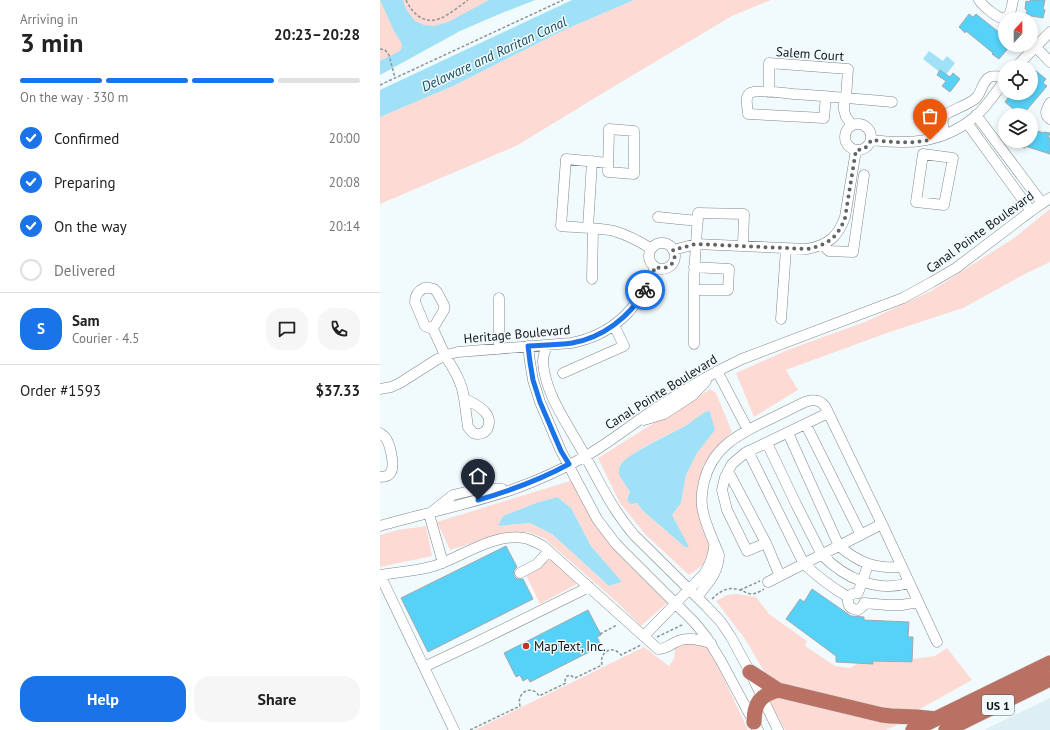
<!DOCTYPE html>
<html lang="en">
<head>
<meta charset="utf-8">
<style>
  body { margin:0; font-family:"PT Sans",sans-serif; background:#f6f6f6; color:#222; height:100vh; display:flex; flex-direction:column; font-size:15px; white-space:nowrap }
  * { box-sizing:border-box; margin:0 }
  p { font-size:13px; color:#767676 }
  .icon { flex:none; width:22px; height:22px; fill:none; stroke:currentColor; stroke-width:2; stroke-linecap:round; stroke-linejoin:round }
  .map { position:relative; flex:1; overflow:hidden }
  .drawer { display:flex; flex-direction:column; background:#fff; width:380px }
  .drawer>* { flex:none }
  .needle { width:26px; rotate:21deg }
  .tools { position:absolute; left:618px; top:12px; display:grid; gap:8px }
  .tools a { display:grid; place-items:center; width:40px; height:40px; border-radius:50%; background:#fff; box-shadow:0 2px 6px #0003; font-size:20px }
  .pin { position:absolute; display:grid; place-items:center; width:34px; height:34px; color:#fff; margin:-41px -17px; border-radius:50% 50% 50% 0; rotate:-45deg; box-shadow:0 0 4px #0007 }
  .pin .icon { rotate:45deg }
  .courier { position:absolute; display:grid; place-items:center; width:40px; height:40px; margin:-20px; border:3px solid #1a73e8; border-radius:50%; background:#fff; color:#222; box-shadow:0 1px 5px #0007 }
  .head em { font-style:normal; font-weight:800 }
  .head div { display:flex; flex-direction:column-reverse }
  .head { display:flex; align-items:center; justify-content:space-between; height:68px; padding:0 20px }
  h1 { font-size:26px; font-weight:800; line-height:30px }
  .bar { display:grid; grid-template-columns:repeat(4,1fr); gap:6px 4px; align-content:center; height:48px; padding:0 20px }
  .bar i { height:5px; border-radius:3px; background:#e0e0e0 }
  .bar .on { background:#1a73e8 }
  .bar p { grid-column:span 4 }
  .line { display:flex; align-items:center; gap:10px; padding:0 20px; border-top:1px solid #e0e0e0 }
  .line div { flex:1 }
  .round { display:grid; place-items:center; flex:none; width:42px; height:42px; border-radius:16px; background:#f6f6f6 }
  ol { padding:0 20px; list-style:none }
  li { display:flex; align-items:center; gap:12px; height:44px }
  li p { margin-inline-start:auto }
  li .icon { padding:4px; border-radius:50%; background:#1a73e8; color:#fff; stroke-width:4 }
  li:last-child { color:#767676 }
  li i { width:22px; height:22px; border:2px solid #e0e0e0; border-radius:50% }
  .cta { display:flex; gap:8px; margin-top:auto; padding:8px 20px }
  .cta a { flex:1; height:46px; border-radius:16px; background:#1a73e8; color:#fff; font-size:16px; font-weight:800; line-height:46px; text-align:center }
  .cta a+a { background:#f6f6f6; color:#222 }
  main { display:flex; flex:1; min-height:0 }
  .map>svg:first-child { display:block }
  .built { fill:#ddeef4 }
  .green { fill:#fddbd4; fill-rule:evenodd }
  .water { fill:#a0e1f7 }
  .building { fill:#56d2f8; stroke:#a0a9ac }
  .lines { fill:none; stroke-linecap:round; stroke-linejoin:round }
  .minor-casing { stroke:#80888b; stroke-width:11 }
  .highway-casing { stroke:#d4d5d5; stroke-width:16 }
  .path { stroke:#8d9496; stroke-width:1.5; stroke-dasharray:3 2; stroke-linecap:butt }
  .minor { stroke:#fff; stroke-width:10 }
  .highway { stroke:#b97164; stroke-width:15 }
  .done { stroke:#606567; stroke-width:4; stroke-dasharray:0 7.2 }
  .route { stroke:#1a73e8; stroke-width:5 }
  .poi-dot { fill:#c03421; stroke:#f1fafd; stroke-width:1.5 }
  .labels { text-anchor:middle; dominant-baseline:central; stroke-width:3; stroke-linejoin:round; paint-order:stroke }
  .shield { fill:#f1fafd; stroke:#555a5b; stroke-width:1 }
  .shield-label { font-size:12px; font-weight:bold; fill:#121516 }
  .street-label { font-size:13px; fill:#121516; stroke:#f1fafd }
  .poi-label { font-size:13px; fill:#121516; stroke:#f1fafd; text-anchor:start }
  .water-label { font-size:14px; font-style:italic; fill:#1a4e5e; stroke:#f1fafd }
</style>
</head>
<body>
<main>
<section class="drawer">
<div class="head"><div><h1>3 min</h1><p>Arriving in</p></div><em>20:23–20:28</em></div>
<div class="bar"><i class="on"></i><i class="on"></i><i class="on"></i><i></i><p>On the way · 330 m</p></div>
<ol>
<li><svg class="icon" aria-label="check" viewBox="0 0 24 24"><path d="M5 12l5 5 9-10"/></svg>Confirmed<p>20:00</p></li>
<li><svg class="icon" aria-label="check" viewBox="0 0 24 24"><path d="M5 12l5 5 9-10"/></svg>Preparing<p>20:08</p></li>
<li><svg class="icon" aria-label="check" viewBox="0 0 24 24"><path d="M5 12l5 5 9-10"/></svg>On the way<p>20:14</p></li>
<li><i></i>Delivered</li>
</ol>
<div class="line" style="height:72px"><b class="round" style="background:#1a73e8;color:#fff">S</b><div><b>Sam</b><p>Courier · 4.5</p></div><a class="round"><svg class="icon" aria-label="chat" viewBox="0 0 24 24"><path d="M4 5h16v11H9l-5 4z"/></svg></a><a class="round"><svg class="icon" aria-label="phone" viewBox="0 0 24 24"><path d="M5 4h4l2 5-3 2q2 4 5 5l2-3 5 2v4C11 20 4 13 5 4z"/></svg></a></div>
<div class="line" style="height:52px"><div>Order #1593</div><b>$37.33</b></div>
<div class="cta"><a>Help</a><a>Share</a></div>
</section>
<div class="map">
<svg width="670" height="730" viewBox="0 0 670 730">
  <rect width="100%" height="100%" fill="#f1fafd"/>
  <path class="built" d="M670,698V730H605L610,727Z"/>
  <path class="green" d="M0,0H134L0,65Z
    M254,0H391L352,16L233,87L136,146L0,204V117L73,86L184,30Z
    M670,209V262L643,275L583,308L504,334L406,370L418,390L374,417L356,373L410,349L485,322L551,291L634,238Z
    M330,389L336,393L352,432L336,448L323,466L317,496L322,529L330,546L323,565L309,575L265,534L240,503L218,458L277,421L295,413ZM323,413L335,430L317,452L306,475L301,503L292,515L308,547H305L263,511L257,503L247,498L250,492L240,465C258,447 283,438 305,426C312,423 317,417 323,413Z
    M193,480L215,522L236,552L287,603L261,626L239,604L164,538L148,532H129L70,550L57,522ZM177,497L191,508L211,546L242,582L229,586L172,534L150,523L119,526L123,516L156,503Z
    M46,526L52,556L0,567V535L18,530Z
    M171,559L197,584L160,604L146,575Z
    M357,594L376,597L389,614L427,641L425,646L455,666L470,668L477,664H493L494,661L532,663L533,659L555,656L567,648L592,680L540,709L516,712L402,685L388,678L365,639L336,601L347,595Z
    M302,643L328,645L368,730H95L264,647L289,666L294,659L295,648Z
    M396,695L519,724L506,730H405L388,698Z"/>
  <path class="water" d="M0,0H23L26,9L35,21L44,25L54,26L68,22L109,0H155L117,15L80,31L0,75V61L20,51L22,47L21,42L14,31Z
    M192,0H254L184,30L73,86L0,117V90Z
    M549,51L563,61L567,56L575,63L565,76L543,59Z
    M328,411L330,412L335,430L317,453L306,475L301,503L292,515L309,547H305L263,511L257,503L250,504L247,499L250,492L239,475C239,472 239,468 240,466C244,455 293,433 305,426C313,422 319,414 328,411Z
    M177,497L191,508L211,546L242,582L229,586L172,534L150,523L118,526L123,516L156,503Z"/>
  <path class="building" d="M650,0H665L663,9L665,10L663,18L646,15L647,10L645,9L646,1L650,2Z
    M589,14L593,17L596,14L625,37V45H631L619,59L612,54L613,53L586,31L585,33L579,27Z
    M651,67L666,79L663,83L667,86L645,112L642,109L638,113L625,102L630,95L631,96L634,93H651Z
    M560,70L570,77L573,73L580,79L570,92L562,86L566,81L557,75Z
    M651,129L664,133V132L670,133L668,138H670V154L645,146V148L636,146L637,143L633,142L634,141H651Z
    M126,546L137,567L134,570V576L137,579H143L153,599L48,652L21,598Z
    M432,589L471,616L484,617V620L529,622L528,637H533L532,662L493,661V664L456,662V656L406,619L420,599L424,602Z
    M208,610L221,635L217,637L220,643L214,646L215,649L150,682L148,678L143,681L140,675L136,677L124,653Z"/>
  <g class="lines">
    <g class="minor-casing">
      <path id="minor" d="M599,0C602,5 620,21 625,18C631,16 632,5 633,0
        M651,42L670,62
        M636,67L670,32
        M389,92V63L468,69L466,98L464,104V110L466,117L472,125
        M446,96L444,118L368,114C368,108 364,97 370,93C377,89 404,93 413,94C446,96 479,99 512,102
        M670,103C667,109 663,114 670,119
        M596,115L662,203
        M587,123L651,211
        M465 137a13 13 0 1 1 26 0a13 13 0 1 1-26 0Z
        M229,129L254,131V174L228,172Z
        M564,135C564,129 561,121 564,116C568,111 589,105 596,98C602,92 602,81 610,77C614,75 620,77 625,77
        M491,140C530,145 564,143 596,116C607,106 616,92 625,80
        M543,154L573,158L564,205L536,202Z
        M228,163L186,159L181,226C198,228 217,227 234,231C247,235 259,241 270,248
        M278,217L318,221
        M208,228L212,161
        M269 256a13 13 0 1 1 26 0a13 13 0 1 1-26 0Z
        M443,245L449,251L473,252L484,175
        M293,250L316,244L427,249C448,245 458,237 465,217L476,150
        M212,279L213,229
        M44,288H50L54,289L57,292L64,305V310L55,325L50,328L45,326L35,302C35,295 38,291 44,288Z
        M314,290H348L349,269L314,267
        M119,298V349
        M401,319L406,249
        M52,327C57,337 61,347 66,357C74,370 82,382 84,398
        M314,344V275L318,213L364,214L363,246
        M168,345C165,350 163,356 163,362C165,395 189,426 204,454C220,483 232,509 254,535L326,606L341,622L351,637L370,672L398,730
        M148,346L150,362L153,380L160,402L181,451L217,519L236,544L315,623L327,638L341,661L378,730
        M337,371L368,430
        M183,373L244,346L234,325
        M0,389L11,387L20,383L56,360L66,355L78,352L191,343C234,335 260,307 275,267
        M84,398C91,402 100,406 105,412C114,422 107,438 93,433L88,427Z
        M264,420L284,414L313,395L326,381
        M426,425L481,535
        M0,433C1,434 4,436 5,437C10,443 15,465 11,472C9,476 5,477 0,477
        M408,433L459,546C479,563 496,569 522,567
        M387,443L416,504L442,555C465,578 496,593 529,583
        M368,451L424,564C439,578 451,587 468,597C467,605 470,609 478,610L483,606L484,603L507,605H522L538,602
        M348,471L386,543
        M0,526C45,513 90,504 134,489C159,480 183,469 206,456C232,441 256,421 281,405C307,388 334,372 362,359L523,298L552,282L576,268L651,211L670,198
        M63,563L49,514L73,495L98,489H122
        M140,573L157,564L169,551
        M0,575C18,572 37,571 54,566C82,557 113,533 144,538C151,539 157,543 163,546L278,649C289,648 287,646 296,642C307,636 319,640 331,643
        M0,575L74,730
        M400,576L386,543L367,551L347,510L342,490L345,477L352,464L365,453L448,413
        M388,582L502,524
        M317,597C328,583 338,574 339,555C333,539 324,523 322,506C321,498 322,490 324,482C332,448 357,435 386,421C399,415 412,408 425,402C433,399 439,399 445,406L502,524L557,642
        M468,597C471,594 474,593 478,593L488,565
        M264,636L324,574C330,565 333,557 334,547
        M44,667L97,642L209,587"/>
    </g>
    <g class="highway-casing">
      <path id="highway" d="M370,672L398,690L502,715L511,716L536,717L556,719
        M374,722C374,704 380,695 398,690
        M533,730L670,663
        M566,730L670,679"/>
    </g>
    <path class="path" d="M26,0C33,15 45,25 61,18C69,15 81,5 88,0
      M0,49L5,50L9,55L15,78
      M0,85L183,0
      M360,590L380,581
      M332,599C340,591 348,586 360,590C364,591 368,594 372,594C377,593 381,591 384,589
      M220,634L237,625
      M277,637L304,624
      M90,730L140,706C136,692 152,684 159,696L186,683L185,680L187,676L190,675L195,678L222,665C219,652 232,644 241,655L261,645"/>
    <use href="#minor" class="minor"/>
    <use href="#highway" class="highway"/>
  </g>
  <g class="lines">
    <path class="done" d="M265,290L270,281L275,267C287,271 299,263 293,250L316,244L427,249C448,245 458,237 465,218L476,150C484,150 488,147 491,140C511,142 530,144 550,140"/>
    <path class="route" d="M98,500C129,491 160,480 189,464L181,451L160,402L153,380L150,362L148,346C163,345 177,345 192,343C222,338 250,317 265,290"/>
  </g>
  <circle class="poi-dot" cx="146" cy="646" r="4"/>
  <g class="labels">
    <rect class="shield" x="602" y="695" width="32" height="20" rx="3"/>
    <g class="shield-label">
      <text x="618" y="705">US 1</text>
    </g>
    <g class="street-label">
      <text transform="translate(430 54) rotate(4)">Salem Court</text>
      <text transform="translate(600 232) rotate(-36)">Canal Pointe Boulevard</text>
      <text transform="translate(137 334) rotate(-5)">Heritage Boulevard</text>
      <text transform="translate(281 392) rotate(-32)">Canal Pointe Boulevard</text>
    </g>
    <g class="poi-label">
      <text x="154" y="646">MapText, Inc.</text>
    </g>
    <g class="water-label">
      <text transform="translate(114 54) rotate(-25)">Delaware and Raritan Canal</text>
    </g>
  </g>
</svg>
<div class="tools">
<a><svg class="needle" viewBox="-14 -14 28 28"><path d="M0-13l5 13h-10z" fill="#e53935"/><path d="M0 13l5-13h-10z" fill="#767676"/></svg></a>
<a><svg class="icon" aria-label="locate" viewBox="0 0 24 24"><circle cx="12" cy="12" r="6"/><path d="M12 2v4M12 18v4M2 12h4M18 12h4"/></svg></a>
<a><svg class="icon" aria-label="layers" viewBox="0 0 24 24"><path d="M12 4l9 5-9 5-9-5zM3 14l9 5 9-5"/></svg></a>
</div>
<div class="pin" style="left:550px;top:140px;background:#ea580c"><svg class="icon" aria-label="bag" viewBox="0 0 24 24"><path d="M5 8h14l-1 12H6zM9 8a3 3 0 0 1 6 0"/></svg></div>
<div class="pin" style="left:98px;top:500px;background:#1f2937"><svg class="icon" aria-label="home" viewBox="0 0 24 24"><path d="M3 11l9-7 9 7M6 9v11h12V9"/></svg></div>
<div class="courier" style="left:265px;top:290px"><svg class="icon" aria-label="bike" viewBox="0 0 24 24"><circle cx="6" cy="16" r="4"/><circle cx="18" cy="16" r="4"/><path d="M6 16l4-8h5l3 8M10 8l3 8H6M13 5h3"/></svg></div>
</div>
</main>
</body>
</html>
